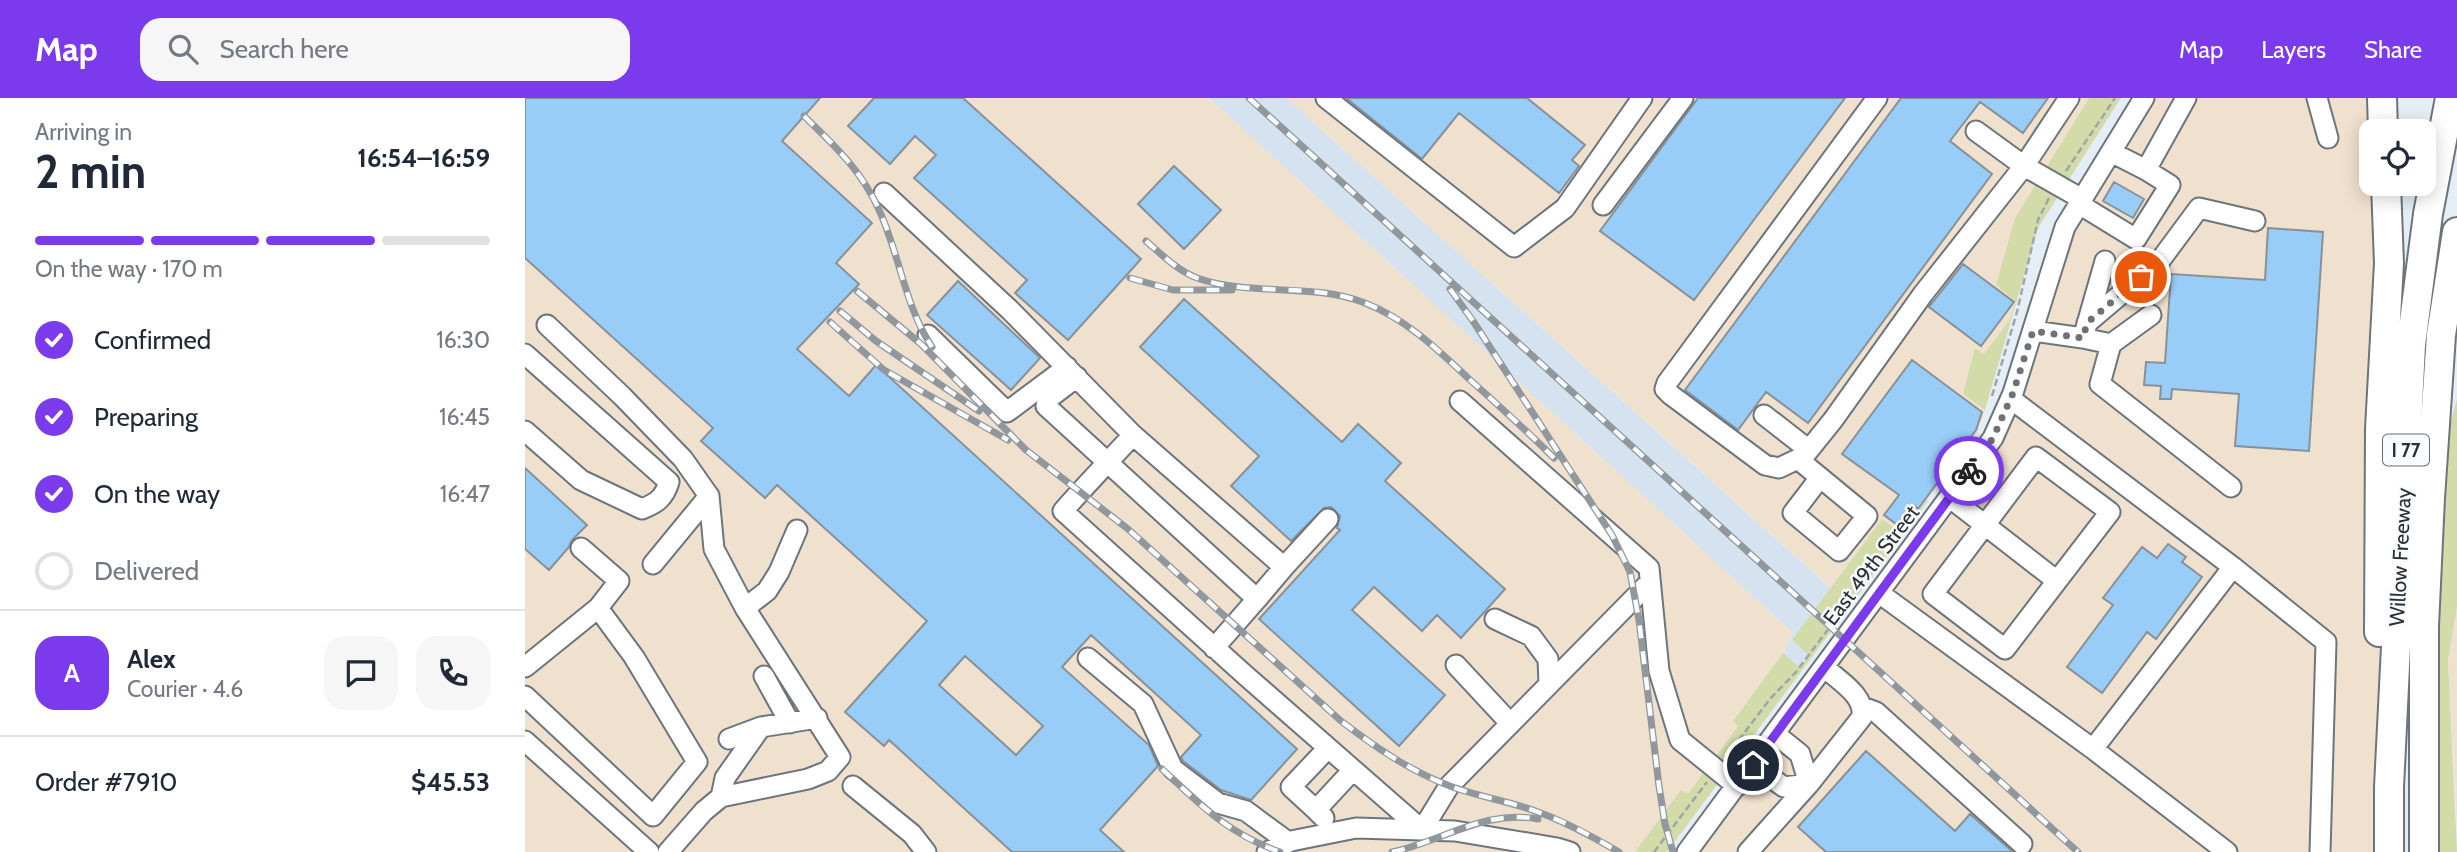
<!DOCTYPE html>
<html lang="en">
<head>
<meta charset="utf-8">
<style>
  body { margin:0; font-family:Cabin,sans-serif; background:#f6f6f7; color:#1f2937; height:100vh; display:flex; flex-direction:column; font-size:26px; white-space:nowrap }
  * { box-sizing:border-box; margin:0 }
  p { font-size:23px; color:#747a83 }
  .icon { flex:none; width:38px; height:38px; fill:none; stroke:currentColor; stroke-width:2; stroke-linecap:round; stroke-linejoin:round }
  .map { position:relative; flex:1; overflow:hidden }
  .sheet { display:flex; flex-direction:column; background:#fff; width:525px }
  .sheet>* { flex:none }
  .fabs { position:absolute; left:1834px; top:21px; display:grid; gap:14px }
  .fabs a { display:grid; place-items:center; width:77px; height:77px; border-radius:14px; background:#fff; box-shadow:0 4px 18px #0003; font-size:35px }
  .pin { position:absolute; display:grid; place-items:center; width:60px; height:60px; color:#fff; margin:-30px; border:4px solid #fff; border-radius:50%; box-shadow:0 2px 7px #0007 }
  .courier { position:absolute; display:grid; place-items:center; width:70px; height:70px; margin:-35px; border:5px solid #7c3aed; border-radius:50%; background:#fff; color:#222; box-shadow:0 2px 9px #0007 }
  .head em { font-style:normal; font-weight:800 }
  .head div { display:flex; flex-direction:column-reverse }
  .head { display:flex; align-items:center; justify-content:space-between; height:119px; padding:0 35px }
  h1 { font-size:46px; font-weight:800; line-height:52px }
  .bar { display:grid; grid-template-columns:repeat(4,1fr); gap:10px 7px; align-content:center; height:84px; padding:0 35px }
  .bar i { height:9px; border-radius:5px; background:#e0e1e3 }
  .bar .current { background:#7c3aed }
  .bar p { grid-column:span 4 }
  .line { display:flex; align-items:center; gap:18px; padding:0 35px; border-top:2px solid #e0e1e3 }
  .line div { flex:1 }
  .round { display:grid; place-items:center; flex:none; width:74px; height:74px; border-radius:21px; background:#f6f6f7 }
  ol { padding:0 35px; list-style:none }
  li { display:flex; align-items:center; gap:21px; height:77px }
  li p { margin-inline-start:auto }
  li .icon { padding:7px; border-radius:50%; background:#7c3aed; color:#fff; stroke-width:4 }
  li:last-child { color:#747a83 }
  li i { width:38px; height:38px; border:4px solid #e0e1e3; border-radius:50% }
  header { display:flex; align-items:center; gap:42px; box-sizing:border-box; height:98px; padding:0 35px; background:#7c3aed; color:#fff }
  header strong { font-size:33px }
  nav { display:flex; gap:38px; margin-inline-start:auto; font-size:24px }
  .search { width:490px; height:63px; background:#f6f6f7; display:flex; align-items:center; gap:18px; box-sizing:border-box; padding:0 24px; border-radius:21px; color:#747a83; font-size:26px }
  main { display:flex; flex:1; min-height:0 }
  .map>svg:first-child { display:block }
  .built { fill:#d4e3ef }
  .industrial { fill:#f0e0ce }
  .green { fill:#d3dba8 }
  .building { fill:#98cdf7; stroke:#899198; stroke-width:2; fill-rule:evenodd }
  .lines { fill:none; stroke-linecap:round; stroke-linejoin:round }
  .minor-casing { stroke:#6d757c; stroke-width:23 }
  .highway-casing { stroke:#6d757c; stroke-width:32 }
  .path { stroke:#9fa5ab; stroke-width:2.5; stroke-dasharray:7 3.5; stroke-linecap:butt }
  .minor { stroke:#fff; stroke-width:19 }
  .highway { stroke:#fff; stroke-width:28 }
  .rail-casing { stroke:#91989d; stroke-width:7 }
  .rail { stroke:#f7fbfe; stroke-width:4.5; stroke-dasharray:13; stroke-linecap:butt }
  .done { stroke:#6d7277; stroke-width:7; stroke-dasharray:0 12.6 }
  .route { stroke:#7c3aed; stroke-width:9 }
  .labels { text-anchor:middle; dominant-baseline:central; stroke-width:5; stroke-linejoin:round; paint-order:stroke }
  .shield { fill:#f7fbfe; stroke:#696c6f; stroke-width:2 }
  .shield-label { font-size:19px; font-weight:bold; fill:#2c2f32 }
  .street-label { font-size:21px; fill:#2c2f32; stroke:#f7fbfe }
</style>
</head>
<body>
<header>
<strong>Map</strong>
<div class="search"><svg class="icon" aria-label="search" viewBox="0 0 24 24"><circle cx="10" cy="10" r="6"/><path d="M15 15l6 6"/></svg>Search here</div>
<nav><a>Map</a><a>Layers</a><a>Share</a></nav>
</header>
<main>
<section class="sheet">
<div class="head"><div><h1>2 min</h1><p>Arriving in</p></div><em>16:54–16:59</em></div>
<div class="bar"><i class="current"></i><i class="current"></i><i class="current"></i><i></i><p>On the way · 170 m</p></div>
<ol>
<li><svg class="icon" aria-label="check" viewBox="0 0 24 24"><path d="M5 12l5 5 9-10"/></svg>Confirmed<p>16:30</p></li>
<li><svg class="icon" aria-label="check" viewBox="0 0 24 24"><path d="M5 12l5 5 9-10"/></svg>Preparing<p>16:45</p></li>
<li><svg class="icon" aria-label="check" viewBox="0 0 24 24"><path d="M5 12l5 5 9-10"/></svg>On the way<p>16:47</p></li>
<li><i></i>Delivered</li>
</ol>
<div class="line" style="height:126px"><b class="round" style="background:#7c3aed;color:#fff">A</b><div><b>Alex</b><p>Courier · 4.6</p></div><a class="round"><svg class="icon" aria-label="chat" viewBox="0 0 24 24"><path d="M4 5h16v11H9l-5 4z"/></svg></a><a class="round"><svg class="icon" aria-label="phone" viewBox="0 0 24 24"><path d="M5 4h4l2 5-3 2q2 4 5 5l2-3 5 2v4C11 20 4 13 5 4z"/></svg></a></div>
<div class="line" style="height:91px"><div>Order #7910</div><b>$45.53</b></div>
</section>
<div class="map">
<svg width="1932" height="754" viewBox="0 0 1932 754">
  <rect width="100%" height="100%" fill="#e5eef6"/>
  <path class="built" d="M684,0H761L1321,504L1274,570L1258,555L1268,535Z"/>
  <path class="industrial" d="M0,0H684L1268,535L1258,555L1208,622L1214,627L1163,696L1156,692L1110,754H0Z
    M761,0H1564L1490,120L1471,187L1491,204L1484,223L1459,257L1451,250L1438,296L1460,312L1452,335L1393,414L1390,413L1375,434L1357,421L1306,490Z
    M1613,0H1857L1846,33V86H1861L1854,534L1855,613L1864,754H1162L1468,340L1540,129Z
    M1932,508V725L1923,562Z"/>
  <path class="green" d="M1564,0H1596L1513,130L1460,312L1438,296L1450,250L1459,256L1484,223L1491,204L1471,187L1490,120Z
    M1932,301V508L1923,562L1932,754H1899L1905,400Z
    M1402,402L1403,403L1142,754H1110L1156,692L1163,696L1213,628L1208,623L1258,555L1275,570L1284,557L1267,542L1357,421L1375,434Z"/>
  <path class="building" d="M0,0H295L257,43L347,125L311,165L334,186L272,251L324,298L351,267L772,651L726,702L696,692L658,663L656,659L676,637L566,537L537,569L624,647L633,668L575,732L599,754H487L364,642L359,648L320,614L402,523L252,387L240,400L176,343L188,330L0,160ZM440,558L518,628L491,657L414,587Z
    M349,0H438L616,161L543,242L490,195L502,182L389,80L411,57L390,38L365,66L323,28Z
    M821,0H1002L1060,47L1047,62L1054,68L1034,95L934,15L897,61Z
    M1173,0H1320L1169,202L1075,133Z
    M1376,0H1523L1498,35L1455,4L1425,43L1467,76L1283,325L1241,294L1213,332L1160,292Z
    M649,68L696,112L659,151L613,106Z
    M1589,84L1619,101L1608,120L1578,103Z
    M1743,130L1798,134L1784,353L1710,348L1714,296L1647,291L1646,301H1635L1636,288L1619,287L1621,264L1640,265L1646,176L1740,182Z
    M1438,166L1489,204L1456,248L1404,209Z
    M433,183L515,260L486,292L402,217Z
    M659,201L817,344L833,326L876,365L860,383L980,491L936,540L912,517L897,533L849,489L827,512L920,597L874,648L734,521L815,432L812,430L815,418L806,409L799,410L766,443L706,388L734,358L615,249Z
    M1387,262L1457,314L1451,332L1393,411L1390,408L1375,429L1359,417L1374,397L1317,356Z
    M0,370L62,427L46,443L44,449L24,472L0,451Z
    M1643,446L1661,459L1657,464L1677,479L1631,541L1622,534L1577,595L1542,569L1588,507L1578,500L1617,449L1632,460Z
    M1341,653L1430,733L1445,716L1488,754H1301L1273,729Z"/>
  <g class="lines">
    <g class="minor-casing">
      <path id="minor" d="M801,0L989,149L1040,110L1117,0
        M1352,0L1142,285L1140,291L1146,297L1240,367L1254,370L1279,358L1308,322L1398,196L1499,68L1544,0
        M1792,0L1803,40
        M1451,33L1499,68L1557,101
        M1586,54L1621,72L1661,0
        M359,95L485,212L608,337
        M1554,106L1611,141L1645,87L1621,72
        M1078,107L1158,0
        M1562,225L1634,164L1674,110L1730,123
        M22,227L97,298L158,361L184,398L189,451L220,510
        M1508,233L1558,240L1580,163
        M403,237L482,314L542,269
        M1558,240L1586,246L1575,286L1706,389
        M1586,246L1626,217
        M0,256L144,384C139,400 132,405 117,411L56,382L0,333
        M552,279L523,301L521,308L732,501L759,469L608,337C585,362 561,387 538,413L720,577L897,732L924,688L1125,484
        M935,303L1124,470L1134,573L1155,642L1212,688
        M1239,317L1284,352
        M1274,362L1342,418L1314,453L1268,415L1294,381
        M1424,399L1532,483L1585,414L1511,359L1408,496L1480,551L1532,483
        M128,466L184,398
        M759,469L803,421
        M1708,469L1801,544L1795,754
        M1354,495L1568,651L1708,469L1486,301
        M970,521L1006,538L1023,561L1024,586
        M689,550L732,501
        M563,560L618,606L648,671L693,705L721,713L763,744
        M931,567L985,625
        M0,569L73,510L94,483L56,450
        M239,578L265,625
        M0,598L128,718L172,664L109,559L73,510
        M1338,609L1351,614L1497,746
        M1250,636L1275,656L1284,686
        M204,641L236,629
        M0,643L124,754
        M1568,651L1702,754
        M1228,667L1259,689L1284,686
        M328,688L387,736L401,754
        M196,699L200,680L236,629L292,620
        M791,712L766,689L803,650
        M799,720L791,712L828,672
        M143,754L179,713L196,699L283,681L303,673L315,659L220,510L242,493L254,474L272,432
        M742,754L766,743L831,730L930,733L1032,750L1045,754
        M1162,754L1468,340L1488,295L1540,129L1619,0
        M1223,754L1284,686L1337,619C1340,597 1314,583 1299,569"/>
    </g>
    <g class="highway-casing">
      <path id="highway" d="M1857,0L1858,33
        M1854,534L1855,331L1864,165L1861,86
        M1864,754V689L1886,247L1903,116L1925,0
        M1899,754V528L1905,400L1916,237L1932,134"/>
    </g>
    <path class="path" d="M1541,73L1590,0
      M1467,298L1492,214L1513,122L1524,100
      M1201,659L1245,601L1271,574L1350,469
      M1129,754L1182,684"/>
    <use href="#minor" class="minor"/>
    <use href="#highway" class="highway"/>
    <g class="rail-casing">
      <path id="rail" d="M724,0L1553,754
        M279,18C311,49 337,73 355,114C375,159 380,208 407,249
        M621,143C636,156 653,173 672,180C726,199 787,184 840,205C881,221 912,251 943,280C972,306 1001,332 1029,360
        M605,180L648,192H707
        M925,191L948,223L1087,437L1105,474L1114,522L1134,688L1140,726L1148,754
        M332,193L396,246L501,352L603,431L816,623C850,649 885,673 925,688C954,699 984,703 1013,714C1041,724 1068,739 1094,754
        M315,213L351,243L454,313
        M305,224L359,272L483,342
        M637,671C677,708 702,735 755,754
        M867,754C918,743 960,711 1013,721"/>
    </g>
    <use href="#rail" class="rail"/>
  </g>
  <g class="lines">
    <path class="done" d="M1444,373L1468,340L1488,295L1508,233L1558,240L1562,225L1616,179"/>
    <path class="route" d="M1228,667L1444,373"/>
  </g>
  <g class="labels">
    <rect class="shield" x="1858" y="336.5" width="46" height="31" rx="5"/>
    <g class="shield-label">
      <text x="1881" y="352">I 77</text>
    </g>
    <g class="street-label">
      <text transform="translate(1875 459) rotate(-87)">Willow Freeway</text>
      <text transform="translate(1346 467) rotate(-53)">East 49th Street</text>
    </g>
  </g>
</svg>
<div class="fabs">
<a><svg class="icon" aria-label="locate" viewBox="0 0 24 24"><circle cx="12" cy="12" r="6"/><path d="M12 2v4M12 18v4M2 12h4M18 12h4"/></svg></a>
</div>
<div class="pin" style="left:1616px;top:179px;background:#ea580c"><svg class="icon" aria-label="bag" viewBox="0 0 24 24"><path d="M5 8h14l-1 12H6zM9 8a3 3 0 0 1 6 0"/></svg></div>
<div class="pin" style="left:1228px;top:667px;background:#1f2937"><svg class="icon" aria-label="home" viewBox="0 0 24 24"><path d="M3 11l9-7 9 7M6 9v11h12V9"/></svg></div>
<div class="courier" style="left:1444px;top:373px"><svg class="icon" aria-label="bike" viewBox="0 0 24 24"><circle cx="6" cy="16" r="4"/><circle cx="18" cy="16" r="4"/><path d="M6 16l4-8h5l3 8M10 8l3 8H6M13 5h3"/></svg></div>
</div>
</main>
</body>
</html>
